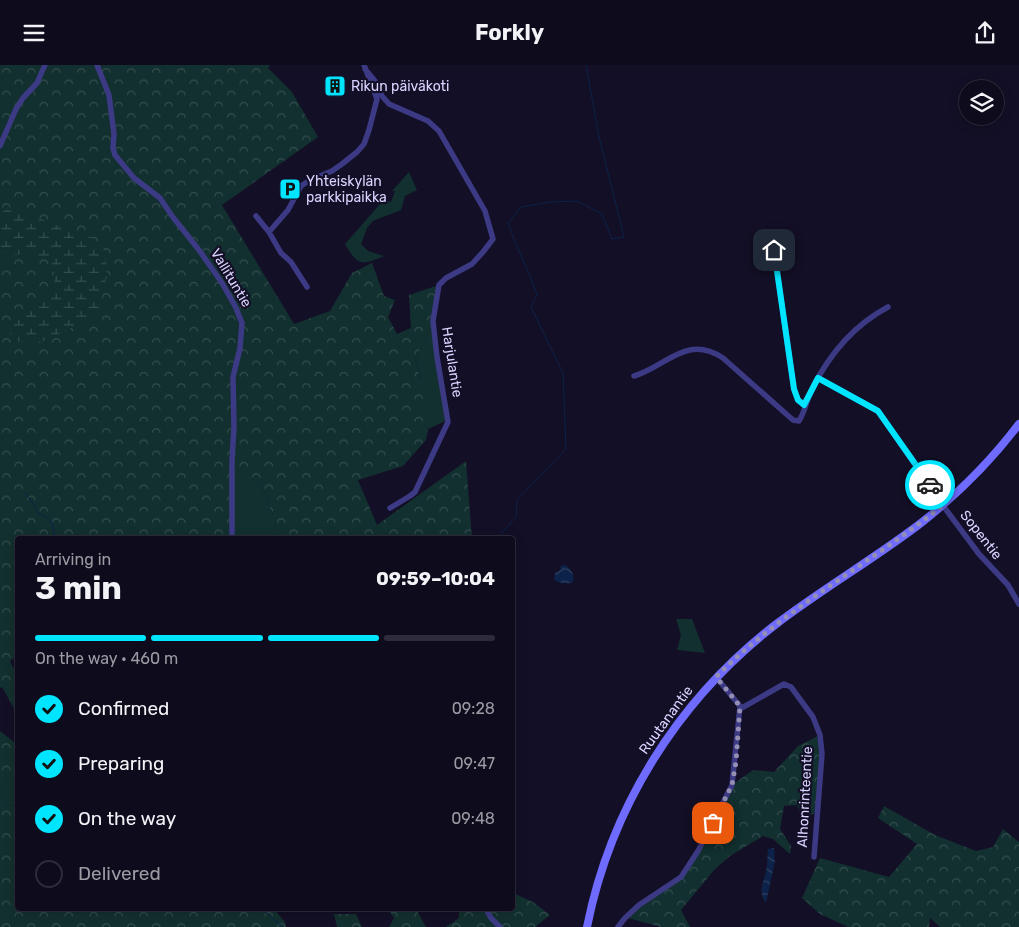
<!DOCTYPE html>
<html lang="en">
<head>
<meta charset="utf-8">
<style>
  body { margin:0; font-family:Rubik,sans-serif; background:#1c1929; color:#f1f3f6; height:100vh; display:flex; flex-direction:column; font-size:19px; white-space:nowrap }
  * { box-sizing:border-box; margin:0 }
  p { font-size:16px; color:#9b9ba3 }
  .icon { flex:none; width:28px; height:28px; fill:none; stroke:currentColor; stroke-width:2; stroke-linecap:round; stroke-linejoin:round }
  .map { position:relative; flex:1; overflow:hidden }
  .side { position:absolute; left:15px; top:471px; width:500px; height:375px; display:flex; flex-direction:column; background:#0e0b1c; border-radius:5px; box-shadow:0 2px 12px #0003,0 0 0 1px #2e2b3b }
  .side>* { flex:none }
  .tools { position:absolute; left:959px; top:15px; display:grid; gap:10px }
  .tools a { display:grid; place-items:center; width:45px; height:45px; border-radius:50%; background:#0e0b1c; box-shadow:0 2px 12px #0003,0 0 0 1px #2e2b3b; font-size:25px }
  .pin { position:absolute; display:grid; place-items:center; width:42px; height:42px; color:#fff; margin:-21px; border-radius:10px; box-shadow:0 2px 8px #0006 }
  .courier { position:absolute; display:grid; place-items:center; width:50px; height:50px; margin:-25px; border:4px solid #00e5ff; border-radius:50%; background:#fff; color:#222; box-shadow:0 1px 6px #0007 }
  .headline em { font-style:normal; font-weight:700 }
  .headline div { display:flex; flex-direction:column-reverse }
  .headline { display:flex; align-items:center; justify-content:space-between; height:85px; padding:0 20px }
  h1 { font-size:32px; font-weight:700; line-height:38px }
  .bar { display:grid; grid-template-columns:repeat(4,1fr); gap:8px 5px; align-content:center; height:60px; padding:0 20px }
  .bar i { height:6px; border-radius:4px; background:#2e2b3b }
  .bar .on { background:#00e5ff }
  .bar p { grid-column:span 4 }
  ol { padding:0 20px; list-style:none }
  li { display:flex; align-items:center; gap:15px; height:55px }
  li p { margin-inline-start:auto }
  li .icon { padding:5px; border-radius:50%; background:#00e5ff; color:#111; stroke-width:4 }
  li:last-child { color:#9b9ba3 }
  li i { width:28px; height:28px; border:2px solid #2e2b3b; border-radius:50% }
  header { display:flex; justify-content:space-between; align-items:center; height:65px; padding:0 20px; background:#0e0b1c; font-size:22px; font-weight:700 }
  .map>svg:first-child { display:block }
  .green { fill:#12302f }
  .forest { fill:url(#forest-crowns) }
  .wetland { fill:url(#wetland-marsh) }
  .water { fill:url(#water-waves) }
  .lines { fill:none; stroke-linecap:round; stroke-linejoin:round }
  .stream { stroke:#0c2248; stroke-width:1 }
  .street { stroke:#3d3a85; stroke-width:5.5 }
  .secondary { stroke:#6f6bff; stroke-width:8 }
  .done { stroke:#948fb3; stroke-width:5; stroke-dasharray:0 9 }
  .route { stroke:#00e5ff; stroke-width:6 }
  .labels { text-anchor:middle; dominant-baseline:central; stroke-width:4.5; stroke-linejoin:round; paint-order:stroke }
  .poi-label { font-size:14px; fill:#d9d4ff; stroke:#130f26; text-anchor:start }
  .street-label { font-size:14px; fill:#d9d4ff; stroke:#130f26 }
</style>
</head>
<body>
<header><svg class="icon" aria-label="menu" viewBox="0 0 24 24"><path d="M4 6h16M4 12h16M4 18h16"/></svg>Forkly<svg class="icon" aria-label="share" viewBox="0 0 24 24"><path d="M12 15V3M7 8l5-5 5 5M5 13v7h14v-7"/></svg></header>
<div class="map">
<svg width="1019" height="862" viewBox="0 0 1019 862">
  <defs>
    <pattern id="forest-crowns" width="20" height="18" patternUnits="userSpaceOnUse" patternTransform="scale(1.25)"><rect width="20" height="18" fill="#12302f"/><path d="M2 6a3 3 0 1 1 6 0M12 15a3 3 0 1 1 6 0" fill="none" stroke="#344d4e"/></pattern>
    <pattern id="wetland-marsh" width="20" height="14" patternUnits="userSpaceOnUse" patternTransform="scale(1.25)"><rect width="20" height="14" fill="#12302f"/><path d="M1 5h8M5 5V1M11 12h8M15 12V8" fill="none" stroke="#344d4e"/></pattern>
    <pattern id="water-waves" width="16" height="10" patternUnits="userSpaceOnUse" patternTransform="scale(1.25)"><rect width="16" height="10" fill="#0c2248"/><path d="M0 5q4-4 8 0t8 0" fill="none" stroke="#2f4163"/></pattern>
  </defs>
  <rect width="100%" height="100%" fill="#130f26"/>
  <path class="green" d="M409,107L417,125L405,131L401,145L373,156L367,163L361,179L368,186L384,191C361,201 358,201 345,179L380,139L388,136L391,137L395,126H392Z
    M432,262L448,355L428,364L422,353L421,313L415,294Z
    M232,395L251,411L263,425L276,458L273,474H232Z
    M676,554H692L705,588L677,585L681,570Z
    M17,714V741L7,740L0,731V720L12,717Z"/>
  <path class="forest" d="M0,0H270L268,3L292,27L318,72L222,140L294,259L330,246L352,208L372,198L384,231L395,235L388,252L397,269L411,263L409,230L439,220L432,262L415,294L423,321L422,352L428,364L426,375L403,401L358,415L377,460L466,396L472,474H273L276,458L263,425L251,411L232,396V474H18L17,591L10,596L17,610V644L15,645L2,622L0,623Z
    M0,666L14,677L18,676L17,714L12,717L0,720Z
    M820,670L822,689L815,749L802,751L797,740L784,741L780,764L791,781L790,789L773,774L763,771L730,791L715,804L681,845L690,862H661L628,853L639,840L681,812L732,720L753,705L774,707L798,681Z
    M0,731L7,740L17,741L18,844H274L285,857L286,862H0Z
    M884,741L935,770L976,786L993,782L1003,764L1019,777V862H940L930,853L929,862H848L820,849L802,833L820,793L889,812L917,779L878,753Z
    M513,828L533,837L550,850L535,862H446L459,853V844H512Z
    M388,844H416L426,862H389L394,853Z
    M334,849H356L362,862H337Z"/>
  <path class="wetland" d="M13,141L59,162L88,169L105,186L107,211L99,243L86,256L37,279L16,276L9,267C12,263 15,257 18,254C38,237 63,232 52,198L34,188L10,190L0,186V148Z"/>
  <path class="water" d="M564,500C571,503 575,509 573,517C568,520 557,518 554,514L555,508L561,505L560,501Z
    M774,783L775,796L766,838C757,826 764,818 766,806C768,799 767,791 768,784Z"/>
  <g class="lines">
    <path class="stream" d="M25,427L39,448L52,457L54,468L57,474
      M497,474L516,452L517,435L566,384L563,308L531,242L537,230C529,205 516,183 508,158L521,142L550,137L577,136L602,149L612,174L624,172L599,72L586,0
      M262,844L283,862"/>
    <path class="street" d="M97,0L109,30L114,69L113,83L115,90L134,113L160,133L172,151L199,185L222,218L235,241L242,258L240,283L233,312L234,362L232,395V474
      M365,4L375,16L382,31L389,39L428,56L439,66L485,146L493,174L483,187L472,199L446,213L439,220L433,256L437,292L448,357L415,427L410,431L390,443
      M0,81L16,44L23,33L37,18L45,0
      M256,151L269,167L281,188L291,197L307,222
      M269,167L288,145L301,121L310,115L332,106L342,99L357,87L364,79L369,65L377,34L364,0
      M774,185L794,324L798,335L805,340
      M634,311C667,301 686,269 723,293L793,355L799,356C805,347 807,334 812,324C829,290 854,260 888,242
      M818,313L878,346L947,446L979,489L1008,520L1019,539
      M740,644L784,619L791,622L813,652L820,670L822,689L814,792
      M486,844L491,853L500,862
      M618,862L625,853L639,840L681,812L698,786L732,720L740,641L716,612"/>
    <path class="secondary" d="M587,862C611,742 678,635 775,560C822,524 874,494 921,458C958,429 991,396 1019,359"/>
  </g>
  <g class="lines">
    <path class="done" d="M713,758L732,720L736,697L740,641L716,612C783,544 869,500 943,440L930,420"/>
    <path class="route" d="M774,185L794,324L798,335L804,340L818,313L878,346L930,420"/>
  </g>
  <defs>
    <g id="building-square" transform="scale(1.125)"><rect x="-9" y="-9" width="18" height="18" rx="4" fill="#00e5ff" stroke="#130f26"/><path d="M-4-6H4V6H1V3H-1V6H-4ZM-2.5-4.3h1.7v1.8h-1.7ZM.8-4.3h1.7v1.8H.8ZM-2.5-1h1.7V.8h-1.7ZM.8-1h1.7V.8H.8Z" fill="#111"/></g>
    <g id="parking-square" transform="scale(1.125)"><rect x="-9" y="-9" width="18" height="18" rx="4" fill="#00e5ff" stroke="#130f26"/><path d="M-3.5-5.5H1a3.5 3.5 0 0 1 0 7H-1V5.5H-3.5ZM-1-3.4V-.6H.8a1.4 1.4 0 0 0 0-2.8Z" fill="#111"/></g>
  </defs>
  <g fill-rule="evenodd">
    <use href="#building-square" x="335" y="21"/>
    <use href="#parking-square" x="290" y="124"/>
  </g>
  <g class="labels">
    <g class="poi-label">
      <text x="351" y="21">Rikun päiväkoti</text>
      <text x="306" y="116">Yhteiskylän<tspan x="306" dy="16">parkkipaikka</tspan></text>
    </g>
    <g class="street-label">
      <text transform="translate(231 213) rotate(59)">Vallituntie</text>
      <text transform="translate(452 297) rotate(81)">Harjulantie</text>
      <text transform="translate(981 470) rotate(52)">Sopentie</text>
      <text transform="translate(666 655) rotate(-54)">Ruutanantie</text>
      <text transform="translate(805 732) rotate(-87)">Alhonrinteentie</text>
    </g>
  </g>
</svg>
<div class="tools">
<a><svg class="icon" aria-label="layers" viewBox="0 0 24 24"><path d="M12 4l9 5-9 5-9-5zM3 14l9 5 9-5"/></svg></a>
</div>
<div class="pin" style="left:713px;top:758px;background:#ea580c"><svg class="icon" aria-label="bag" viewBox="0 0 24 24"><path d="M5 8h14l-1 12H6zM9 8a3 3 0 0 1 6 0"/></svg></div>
<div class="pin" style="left:774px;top:185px;background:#1f2937"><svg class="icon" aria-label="home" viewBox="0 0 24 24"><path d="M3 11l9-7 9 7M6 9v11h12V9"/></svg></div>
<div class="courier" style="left:930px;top:420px"><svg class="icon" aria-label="car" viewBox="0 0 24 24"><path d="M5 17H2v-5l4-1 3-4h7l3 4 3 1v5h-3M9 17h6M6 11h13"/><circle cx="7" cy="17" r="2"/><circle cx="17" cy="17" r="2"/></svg></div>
<section class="side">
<div class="headline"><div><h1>3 min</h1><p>Arriving in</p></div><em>09:59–10:04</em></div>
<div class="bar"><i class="on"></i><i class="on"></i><i class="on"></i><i></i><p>On the way · 460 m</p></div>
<ol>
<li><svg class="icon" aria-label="check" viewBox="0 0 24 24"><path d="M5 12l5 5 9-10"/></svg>Confirmed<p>09:28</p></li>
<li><svg class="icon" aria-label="check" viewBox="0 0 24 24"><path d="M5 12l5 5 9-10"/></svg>Preparing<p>09:47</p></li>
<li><svg class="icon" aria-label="check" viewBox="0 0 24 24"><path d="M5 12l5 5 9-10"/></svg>On the way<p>09:48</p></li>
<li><i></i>Delivered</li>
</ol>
</section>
</div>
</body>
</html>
